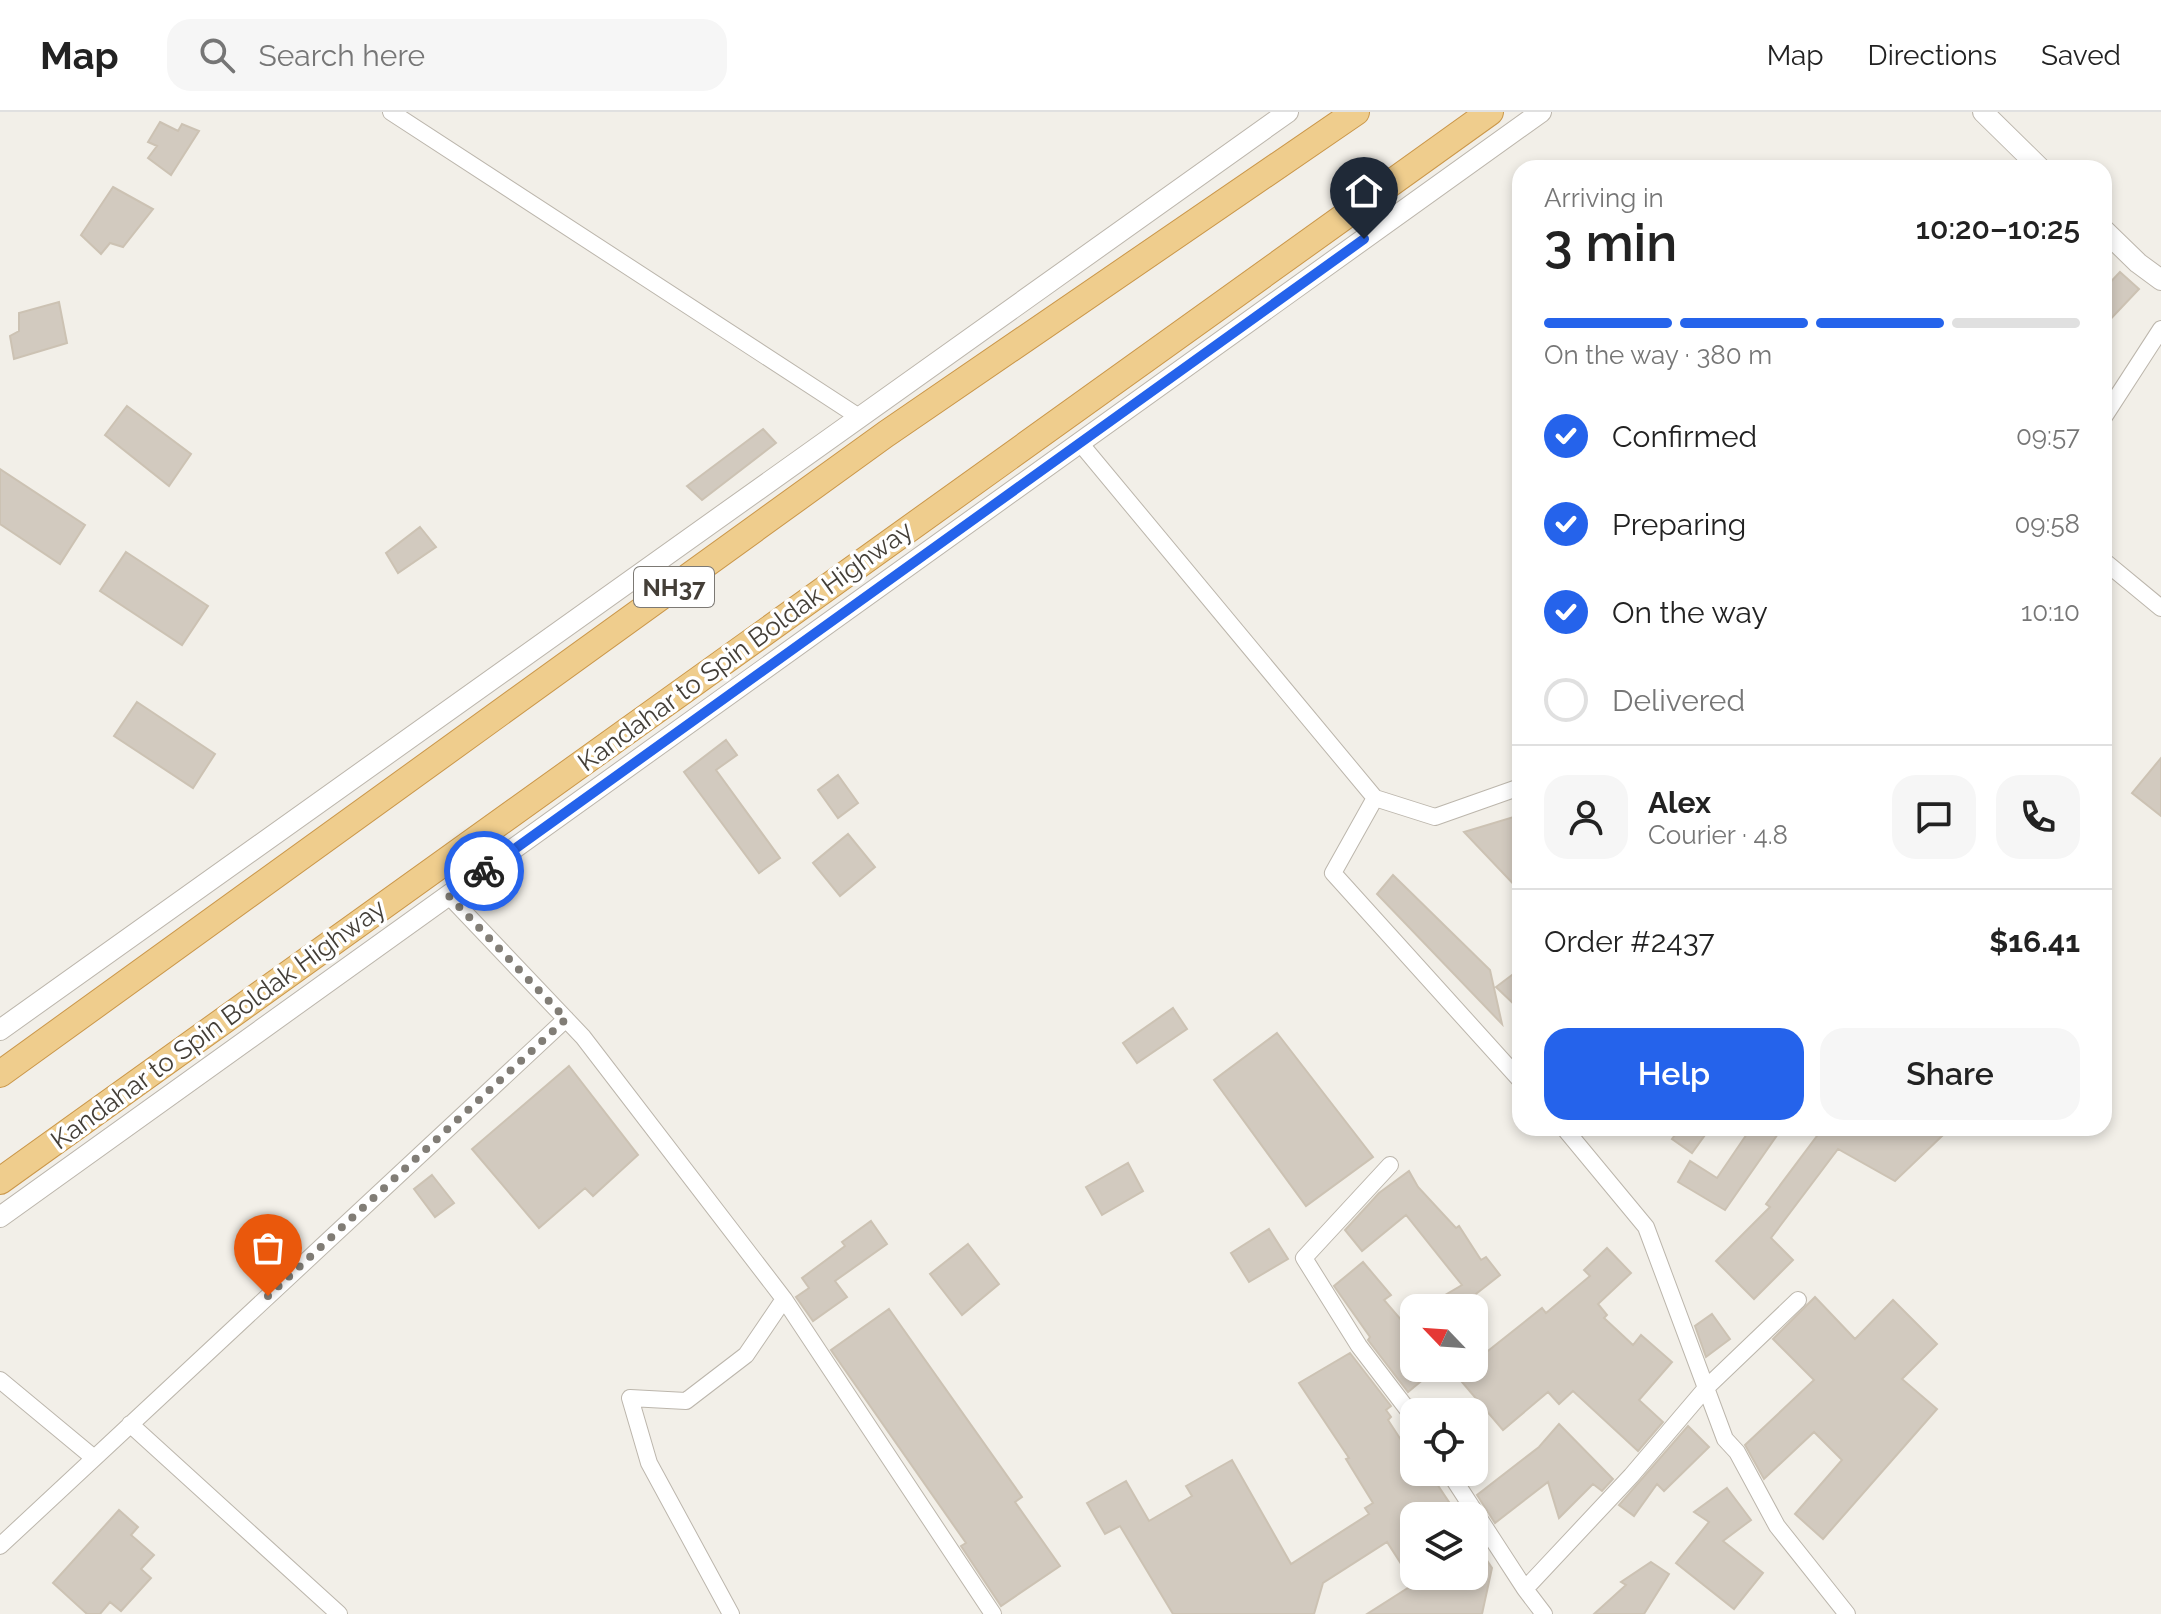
<!DOCTYPE html>
<html lang="en">
<head>
<meta charset="utf-8">
<style>
  body { margin:0; font-family:Raleway,sans-serif; background:#f6f6f6; color:#222; height:100vh; display:flex; flex-direction:column; font-size:30px; white-space:nowrap }
  * { box-sizing:border-box; margin:0 }
  p { font-size:26px; color:#767676 }
  .icon { flex:none; width:44px; height:44px; fill:none; stroke:currentColor; stroke-width:2; stroke-linecap:round; stroke-linejoin:round }
  .map { position:relative; flex:1; overflow:hidden }
  .sheet { position:absolute; left:1512px; top:48px; width:600px; height:976px; display:flex; flex-direction:column; background:#fff; border-radius:24px; box-shadow:0 4px 12px #0003 }
  .sheet>* { flex:none }
  .needle { width:52px; rotate:295deg }
  .buttons { position:absolute; left:1400px; top:1182px; display:grid; gap:16px }
  .buttons a { display:grid; place-items:center; width:88px; height:88px; border-radius:16px; background:#fff; box-shadow:0 4px 12px #0003; font-size:40px }
  .pin { position:absolute; display:grid; place-items:center; width:68px; height:68px; color:#fff; margin:-82px -34px; border-radius:50% 50% 50% 0; rotate:-45deg; box-shadow:0 0 8px #0007 }
  .pin .icon { rotate:45deg }
  .courier { position:absolute; display:grid; place-items:center; width:80px; height:80px; margin:-40px; border:6px solid #2563eb; border-radius:50%; background:#fff; color:#222; box-shadow:0 2px 10px #0007 }
  .headline em { font-style:normal; font-weight:600 }
  .headline div { display:flex; flex-direction:column-reverse }
  .headline { display:flex; align-items:center; justify-content:space-between; height:136px; padding:0 32px }
  h1 { font-size:52px; font-weight:600; line-height:60px }
  .bar { display:grid; grid-template-columns:repeat(4,1fr); gap:12px 8px; align-content:center; height:96px; padding:0 32px }
  .bar i { height:10px; border-radius:6px; background:#e0e0e0 }
  .bar .current { background:#2563eb }
  .bar p { grid-column:span 4 }
  .line { display:flex; align-items:center; gap:20px; padding:0 32px; border-top:2px solid #e0e0e0 }
  .line div { flex:1 }
  .round { display:grid; place-items:center; flex:none; width:84px; height:84px; border-radius:24px; background:#f6f6f6 }
  ol { padding:0 32px; list-style:none }
  li { display:flex; align-items:center; gap:24px; height:88px }
  li p { margin-inline-start:auto }
  li .icon { padding:8px; border-radius:50%; background:#2563eb; color:#fff; stroke-width:4 }
  li:last-child { color:#767676 }
  li i { width:44px; height:44px; border:4px solid #e0e0e0; border-radius:50% }
  .cta { display:flex; gap:16px; margin-top:auto; padding:16px 32px }
  .cta a { flex:1; height:92px; border-radius:24px; background:#2563eb; color:#fff; font-size:32px; font-weight:600; line-height:92px; text-align:center }
  .cta a+a { background:#f6f6f6; color:#222 }
  header { display:flex; align-items:center; gap:48px; box-sizing:border-box; height:112px; padding:0 40px; background:#fff; border-bottom:2px solid #e0e0e0 }
  header strong { font-size:38px }
  nav { display:flex; gap:44px; margin-inline-start:auto; font-size:28px }
  .search { width:560px; height:72px; background:#f6f6f6; display:flex; align-items:center; gap:20px; box-sizing:border-box; padding:0 28px; border-radius:24px; color:#767676; font-size:30px }
  .map>svg:first-child { display:block }
  .building { fill:#d2cabf; stroke:#ccc2b3; stroke-width:2 }
  .lines { fill:none; stroke-linecap:round; stroke-linejoin:round }
  .minor-casing { stroke:#bcb6ac; stroke-width:18 }
  .tertiary-casing { stroke:#bcb6ac; stroke-width:22 }
  .trunk-casing { stroke:#ca974a; stroke-width:28 }
  .minor { stroke:#fff; stroke-width:16 }
  .tertiary { stroke:#fff; stroke-width:20 }
  .trunk { stroke:#efcd8d; stroke-width:26 }
  .done { stroke:#817d76; stroke-width:8; stroke-dasharray:0 14.4 }
  .route { stroke:#2563eb; stroke-width:10 }
  .labels { text-anchor:middle; dominant-baseline:central; stroke-width:7; stroke-linejoin:round; paint-order:stroke }
  .shield { fill:#fff; stroke:#7c7974; stroke-width:2 }
  .shield-label { font-size:24px; font-weight:bold; fill:#443f38 }
  .street-label { font-size:26px; fill:#443f38; stroke:#fff }
</style>
</head>
<body>
<header>
<strong>Map</strong>
<div class="search"><svg class="icon" aria-label="search" viewBox="0 0 24 24"><circle cx="10" cy="10" r="6"/><path d="M15 15l6 6"/></svg>Search here</div>
<nav><a>Map</a><a>Directions</a><a>Saved</a></nav>
</header>
<div class="map">
<svg width="2161" height="1502" viewBox="0 0 2161 1502">
  <rect width="100%" height="100%" fill="#f2efe8"/>
  <path class="building" d="M160,10L178,19L182,12L199,19L171,63L148,46L157,34L148,30Z
    M113,75L153,97L123,135L110,131L101,142L81,123Z
    M2120,160L2139,177L2104,214V177Z
    M59,190L67,231L14,247L10,224L19,219V201Z
    M127,294L191,342L169,374L105,323Z
    M763,317L776,331L702,388L687,374Z
    M0,357L85,413L60,452L0,412Z
    M420,415L436,435L398,461L386,441Z
    M126,440L208,494L182,533L100,479Z
    M137,590L215,642L193,676L114,624Z
    M726,628L737,643L716,658L780,746L759,761L684,660Z
    M2161,646V704L2132,681Z
    M838,663L858,691L838,706L818,678Z
    M1520,703V779L1464,720Z
    M848,722L875,755L840,784L813,751Z
    M1393,763L1490,858L1502,912L1377,782Z
    M1520,857V898L1496,875Z
    M1173,896L1187,917L1137,951L1123,931Z
    M1277,921L1373,1045L1306,1094L1214,968Z
    M569,954L638,1043L593,1084L585,1076L539,1116L472,1037Z
    M1680,1016H1710L1692,1041L1672,1027Z
    M1751,1016H1782L1725,1098L1678,1070L1690,1049L1717,1066Z
    M1823,1016H1934L1943,1023L1895,1069L1838,1037L1771,1126L1793,1148L1754,1187L1716,1149L1770,1095L1766,1092Z
    M1128,1051L1143,1079L1102,1103L1086,1075Z
    M1409,1059L1418,1075L1456,1116L1459,1114L1481,1148L1486,1145L1500,1163L1458,1196H1423L1462,1173L1406,1103L1362,1139L1345,1118L1379,1081Z
    M432,1063L454,1091L435,1105L414,1077Z
    M871,1109L887,1132L835,1169L847,1185L813,1209L796,1185L809,1176L802,1166L845,1134L842,1130Z
    M1269,1117L1288,1147L1249,1170L1231,1141Z
    M968,1132L999,1172L962,1203L930,1162Z
    M1607,1136L1631,1161L1598,1192L1607,1203L1604,1206L1633,1233L1641,1223L1672,1250L1639,1288L1663,1310L1638,1339L1573,1279L1559,1292L1548,1280L1503,1318L1450,1256H1474V1250L1542,1196L1546,1201L1590,1164L1584,1158Z
    M1363,1150L1391,1183L1384,1188L1402,1209L1414,1202V1256H1437L1408,1280L1368,1228L1370,1225L1334,1174Z
    M1815,1185L1855,1227L1893,1188L1937,1232L1902,1267L1937,1297L1823,1427L1795,1402L1842,1348L1814,1320L1764,1367L1745,1333L1814,1268L1773,1227Z
    M889,1197L1022,1385L1015,1390L1060,1454L1001,1494L961,1434L966,1431L831,1238Z
    M1712,1202L1730,1227L1706,1245L1695,1214Z
    M1350,1241L1391,1294L1386,1298L1391,1305L1388,1308L1414,1348V1360H1429L1455,1399L1459,1396L1464,1404H1414V1464H1474V1429L1492,1456L1482,1502H1367L1414,1472L1387,1430L1323,1471L1314,1502H1173L1120,1414L1105,1422L1087,1391L1126,1369L1149,1409L1192,1384L1186,1374L1232,1348L1291,1452L1369,1402L1365,1396L1373,1391L1346,1347L1349,1346L1299,1271Z
    M1559,1312L1613,1367L1602,1379L1593,1372L1559,1406L1548,1370L1495,1411L1477,1383L1539,1335Z
    M1688,1314L1709,1335L1664,1379L1657,1372L1634,1404L1619,1393Z
    M1727,1376L1751,1408L1723,1429L1763,1461L1734,1497L1676,1451L1709,1410L1694,1400Z
    M119,1398L138,1415L131,1423L154,1443L141,1457L151,1466L121,1499L110,1490L100,1502H87L53,1471Z
    M1651,1450L1669,1462L1644,1502H1594L1626,1473L1621,1470Z"/>
  <g class="lines">
    <g class="minor-casing">
      <path id="minor" d="M391,0L859,305
        M2104,305L2161,217
        M1080,331L1375,686L1333,761L1520,968
        M2104,449L2161,496
        M1375,686L1435,705L1520,675
        M449,784L583,925L784,1187L993,1502
        M1564,1016L1646,1115L1725,1327L1737,1340L1777,1414L1847,1502
        M1390,1053L1304,1146L1359,1234L1414,1306
        M0,1268L94,1346
        M130,1312L339,1502
        M1449,1360L1525,1477L1631,1364L1706,1276L1798,1188
        M0,1434L566,907
        M1525,1477L1544,1502
        M731,1502L649,1351L630,1286L686,1289L746,1243L784,1187"/>
    </g>
    <g class="tertiary-casing">
      <path id="tertiary" d="M1983,0L2040,56
        M2104,118L2138,151L2161,168
        M0,918L1288,0
        M0,1105L1541,0"/>
    </g>
    <g class="trunk-casing">
      <path id="trunk" d="M0,962L886,322L1356,0
        M0,1069L1490,0"/>
    </g>
    <use href="#minor" class="minor"/>
    <use href="#tertiary" class="tertiary"/>
    <use href="#trunk" class="trunk"/>
  </g>
  <g class="lines">
    <path class="done" d="M268,1184L566,907L449,784L484,759"/>
    <path class="route" d="M484,759L1364,127"/>
  </g>
  <g class="labels">
    <rect class="shield" x="634" y="455" width="80" height="40" rx="6"/>
    <g class="shield-label">
      <text x="674" y="475">NH37</text>
    </g>
    <g class="street-label">
      <text transform="translate(745 534) rotate(-36)">Kandahar to Spin Boldak Highway</text>
      <text transform="translate(218 912) rotate(-36)">Kandahar to Spin Boldak Highway</text>
    </g>
  </g>
</svg>
<div class="buttons">
<a><svg class="needle" viewBox="-14 -14 28 28"><path d="M0-13l5 13h-10z" fill="#e53935"/><path d="M0 13l5-13h-10z" fill="#767676"/></svg></a>
<a><svg class="icon" aria-label="locate" viewBox="0 0 24 24"><circle cx="12" cy="12" r="6"/><path d="M12 2v4M12 18v4M2 12h4M18 12h4"/></svg></a>
<a><svg class="icon" aria-label="layers" viewBox="0 0 24 24"><path d="M12 4l9 5-9 5-9-5zM3 14l9 5 9-5"/></svg></a>
</div>
<div class="pin" style="left:268px;top:1184px;background:#ea580c"><svg class="icon" aria-label="bag" viewBox="0 0 24 24"><path d="M5 8h14l-1 12H6zM9 8a3 3 0 0 1 6 0"/></svg></div>
<div class="pin" style="left:1364px;top:127px;background:#1f2937"><svg class="icon" aria-label="home" viewBox="0 0 24 24"><path d="M3 11l9-7 9 7M6 9v11h12V9"/></svg></div>
<div class="courier" style="left:484px;top:759px"><svg class="icon" aria-label="bike" viewBox="0 0 24 24"><circle cx="6" cy="16" r="4"/><circle cx="18" cy="16" r="4"/><path d="M6 16l4-8h5l3 8M10 8l3 8H6M13 5h3"/></svg></div>
<section class="sheet">
<div class="headline"><div><h1>3 min</h1><p>Arriving in</p></div><em>10:20–10:25</em></div>
<div class="bar"><i class="current"></i><i class="current"></i><i class="current"></i><i></i><p>On the way · 380 m</p></div>
<ol>
<li><svg class="icon" aria-label="check" viewBox="0 0 24 24"><path d="M5 12l5 5 9-10"/></svg>Confirmed<p>09:57</p></li>
<li><svg class="icon" aria-label="check" viewBox="0 0 24 24"><path d="M5 12l5 5 9-10"/></svg>Preparing<p>09:58</p></li>
<li><svg class="icon" aria-label="check" viewBox="0 0 24 24"><path d="M5 12l5 5 9-10"/></svg>On the way<p>10:10</p></li>
<li><i></i>Delivered</li>
</ol>
<div class="line" style="height:144px"><a class="round"><svg class="icon" aria-label="person" viewBox="0 0 24 24"><circle cx="12" cy="8" r="4"/><path d="M4 21q1-7 8-7t8 7"/></svg></a><div><b>Alex</b><p>Courier · 4.8</p></div><a class="round"><svg class="icon" aria-label="chat" viewBox="0 0 24 24"><path d="M4 5h16v11H9l-5 4z"/></svg></a><a class="round"><svg class="icon" aria-label="phone" viewBox="0 0 24 24"><path d="M5 4h4l2 5-3 2q2 4 5 5l2-3 5 2v4C11 20 4 13 5 4z"/></svg></a></div>
<div class="line" style="height:104px"><div>Order #2437</div><b>$16.41</b></div>
<div class="cta"><a>Help</a><a>Share</a></div>
</section>
</div>
</body>
</html>
